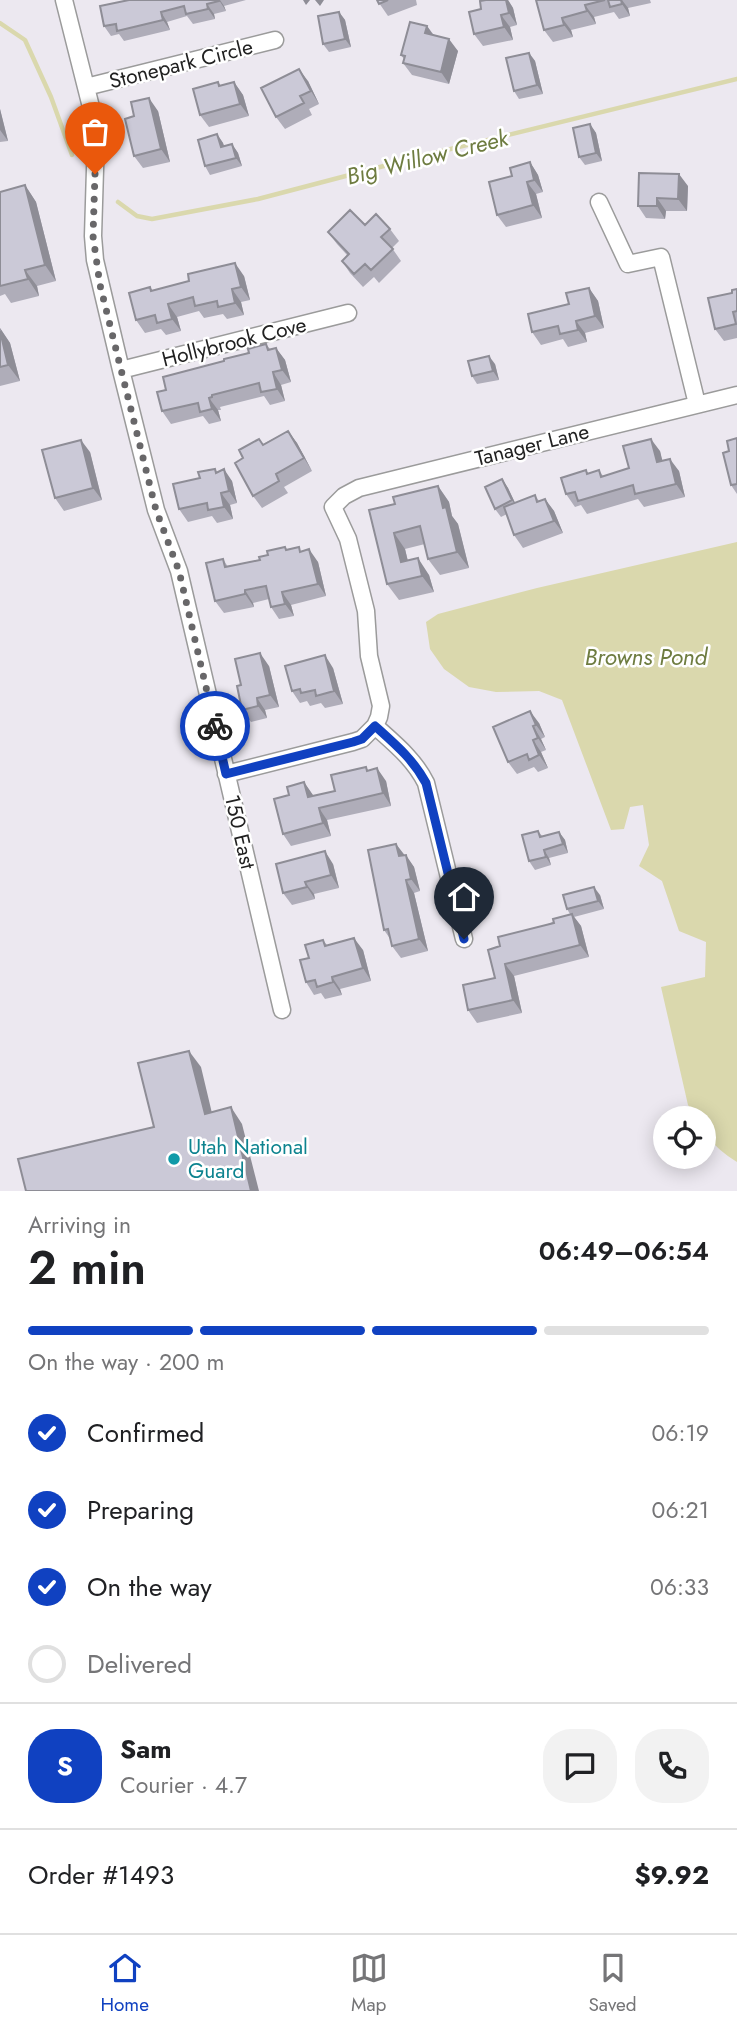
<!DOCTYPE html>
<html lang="en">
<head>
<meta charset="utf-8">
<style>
  body { margin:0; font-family:Jost,sans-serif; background:#f2f2f2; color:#202124; height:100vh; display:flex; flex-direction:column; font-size:26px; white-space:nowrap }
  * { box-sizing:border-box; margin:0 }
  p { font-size:23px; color:#757577 }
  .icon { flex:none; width:38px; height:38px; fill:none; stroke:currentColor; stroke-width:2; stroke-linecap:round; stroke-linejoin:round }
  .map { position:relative; height:1191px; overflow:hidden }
  .details { display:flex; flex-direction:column; background:#fff; flex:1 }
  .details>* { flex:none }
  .buttons { position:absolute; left:653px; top:1106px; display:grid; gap:14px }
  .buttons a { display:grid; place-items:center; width:63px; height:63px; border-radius:50%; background:#fff; box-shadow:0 4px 18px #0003; font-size:35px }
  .pin { position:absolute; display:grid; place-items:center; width:60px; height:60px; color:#fff; margin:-72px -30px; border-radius:50% 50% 50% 0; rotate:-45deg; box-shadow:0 0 7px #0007 }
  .pin .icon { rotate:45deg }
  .courier { position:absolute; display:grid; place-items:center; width:70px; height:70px; margin:-35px; border:5px solid #1041c1; border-radius:50%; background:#fff; color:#222; box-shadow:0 2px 9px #0007 }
  .head em { font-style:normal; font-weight:600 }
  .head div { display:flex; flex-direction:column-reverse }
  .head { display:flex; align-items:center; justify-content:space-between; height:119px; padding:0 28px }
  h1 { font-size:46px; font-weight:600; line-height:52px }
  .bar { display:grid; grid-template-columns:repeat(4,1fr); gap:10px 7px; align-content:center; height:84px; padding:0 28px }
  .bar i { height:9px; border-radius:5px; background:#e0e0e0 }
  .bar .selected { background:#1041c1 }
  .bar p { grid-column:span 4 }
  .line { display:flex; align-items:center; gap:18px; padding:0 28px; border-top:2px solid #e0e0e0 }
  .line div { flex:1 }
  .round { display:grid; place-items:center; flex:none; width:74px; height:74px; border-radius:28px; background:#f2f2f2 }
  ol { padding:0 28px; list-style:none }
  li { display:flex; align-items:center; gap:21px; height:77px }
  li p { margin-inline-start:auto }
  li .icon { padding:7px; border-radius:50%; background:#1041c1; color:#fff; stroke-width:4 }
  li:last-child { color:#757577 }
  li i { width:38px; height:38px; border:4px solid #e0e0e0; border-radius:50% }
  .menu { display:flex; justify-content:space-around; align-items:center; height:98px; border-top:2px solid #e0e0e0; background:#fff; font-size:19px; color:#757577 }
  .menu a { display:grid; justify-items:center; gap:4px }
  .menu .selected { color:#1041c1 }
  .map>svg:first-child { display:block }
  .water { fill:#dad8ad }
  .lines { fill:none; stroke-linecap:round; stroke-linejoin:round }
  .stream { stroke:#dad8ad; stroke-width:4.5 }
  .minor-casing { stroke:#9b9b9b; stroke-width:19 }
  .minor { stroke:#fff; stroke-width:16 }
  .wall { fill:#afadb9 }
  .shaded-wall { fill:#8e8d96 }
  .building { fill:#cbc9d7; stroke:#8e8d96; stroke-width:2 }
  .done { stroke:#686769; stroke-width:7; stroke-dasharray:0 12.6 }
  .route { stroke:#1041c1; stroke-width:9 }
  .culture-dot { fill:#0f9aa8; stroke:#fff; stroke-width:2.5 }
  .labels { text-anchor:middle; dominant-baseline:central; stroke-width:5; stroke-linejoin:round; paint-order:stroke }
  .street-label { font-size:21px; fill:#212121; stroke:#fff }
  .culture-label { font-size:21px; fill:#0d838f; stroke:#fff; text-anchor:start }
  .water-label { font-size:23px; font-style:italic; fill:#6e7c40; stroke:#fff }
</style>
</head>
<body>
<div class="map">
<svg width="737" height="1191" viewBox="0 0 737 1191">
  <rect width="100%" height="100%" fill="#ece8f0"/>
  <path class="water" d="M737,542V1162C721,1152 704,1139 704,1118H697L688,1105L661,987L705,977L706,942L679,931L662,881L639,866L649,845L643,805L630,807L624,829L611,830L562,700L539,691L496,692L469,687L444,669L430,649L426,622L438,614L537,588Z"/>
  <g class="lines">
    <path class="stream" d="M0,23L25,40L51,97L72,155
      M118,202L137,216L152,219L258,199L422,156L737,79"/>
    <g class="minor-casing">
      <path id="minor" d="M64,0L93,115L96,136L93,236L95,260L121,370L156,510L179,571L282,1010
        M86,87L275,40
        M599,202L628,264L661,257L697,404
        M121,370L348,313
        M375,726C395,744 414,759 426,783L464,939
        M226,774L353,742L362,739L375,726L379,717L381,706L369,656L366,611L348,539L333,507L344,496L359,488L737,395"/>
    </g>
    <use href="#minor" class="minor"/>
  </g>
  <path class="wall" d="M129,0H246L224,6L226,11L214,14L215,19L193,24L187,16L167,22L170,30L124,41L119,34L111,36L104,26Z
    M377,0H416L417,5L388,16Z
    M486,0H508L513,8L517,25L510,27L513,40L483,46L474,34L481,9Z
    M536,0H650L651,3L628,8L630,16L619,19L614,12L594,17L596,24L571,30L573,37L553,42L544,30Z
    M339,12L345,20L351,47L329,52L323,44Z
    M427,26L433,34L458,51L449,84L412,75L403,63L404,59L401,55Z
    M529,53L535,61L543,94L519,99L514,91Z
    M308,81L319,104L309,109L312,115L285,129L276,117Z
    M218,82L221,86L234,82L243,95L249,116L209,127L200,115Z
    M0,109L8,141L0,142Z
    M158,111L170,162L143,168L134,156Z
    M590,124L596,133L602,161L585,165L579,157Z
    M217,134L223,143L224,146L232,144L238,153L242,166L210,175L205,166Z
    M530,162L538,175L543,192L536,194L542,218L506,227L497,215Z
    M25,185L36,202L56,281L37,286L39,296L11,303L5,294L0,296V192Z
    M688,186L687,211H666L665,219L646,218L638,206Z
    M365,225L390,229L399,241L392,248L401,261L379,283L374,277L363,287L350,273L342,261L347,255L337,244L328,232Z
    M244,276L250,300L241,302L244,315L227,319L223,314L204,318L199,311L177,317L181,331L166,335L161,329L145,333L136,320L150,287L153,291Z
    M589,288L598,301L604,328L585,333L587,342L568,347L563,339L541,345L532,332Z
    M737,289V338L724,341L715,329L732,293Z
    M0,328L10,343L20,381L0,386Z
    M266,344L270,349L276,348L285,360L291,382L281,385L285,401L270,405L264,396L220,407L221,410H218L221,421L209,424L203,416L171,424L162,411L166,390Z
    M495,364L499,380L477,384L472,376Z
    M288,431L297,443L312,471L284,487L288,493L262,508L253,496L263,444Z
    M737,438V494L731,485L729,451Z
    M660,451L662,461L679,471L685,497L644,507L638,499L587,514L581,505L575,507L566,494L599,470L603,476L629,468Z
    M90,452L102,500L64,511L55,498Z
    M218,473L232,481L237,503L230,505L233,519L217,523L212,516L188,522L179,509L200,478Z
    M502,479L508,488L515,503L535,495L539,501L545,499L554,511L563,533L523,548L514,535L507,514L501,517L495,509Z
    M438,486L449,502L452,516L458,524L469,568L440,575L428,559L425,544L405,549L408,561L429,575L434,592L399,600L387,584L395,504Z
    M288,550L301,551L318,562L326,596L291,605L294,616L279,619L271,607L269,599L253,603L254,607L224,613L215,601L223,559L228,567L260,560Z
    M269,666L279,707L265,710L267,718L251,722L242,710L241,685Z
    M333,668L343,704L325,708L321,703L310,706L307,701L300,703L292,691Z
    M539,723L545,737L541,739L546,750L541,752L548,768L538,772L534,767L517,774L508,762L493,727Z
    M386,781L391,806L327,820L331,836L291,846L283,834L289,795L304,782L313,796Z
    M538,831L543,837L559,832L565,840L568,853L549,858L551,865L535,870L529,861Z
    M396,844L414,867L420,891L414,893L428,951L401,958L392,946L391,940L384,930Z
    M333,864L339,888L314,894L315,899L292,905L283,893Z
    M600,895L604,909L574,917L581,926L589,957L514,976L522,1013L477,1023L468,1010L495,978L500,946L570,914L567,909Z
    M323,940L327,945L363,950L371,981L340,989L342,995L325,999L321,993L314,995L306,982L309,958Z"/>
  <path class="shaded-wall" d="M219,0H220L224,6L226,11Z
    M303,0H310L306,5Z
    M315,0H324L320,6Z
    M506,0H508L513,8L517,25L509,13Z
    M621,0H622L628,8L630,16L622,4Z
    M207,4L214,14L215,19L208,9Z
    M585,5L594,17L596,24L587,11Z
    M161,12L167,22L170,30L163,20Z
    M339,12L345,20L351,47L345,39Z
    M501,15L510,27L513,40L504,27Z
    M562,18L571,30L573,37L564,25Z
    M427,26L436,39L425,33Z
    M449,39L458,51L449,84L441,72Z
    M529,53L535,61L543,94L537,85Z
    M299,69L308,81L319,104L311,91Z
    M234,82L243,95L249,116L240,104Z
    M149,98L158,111L170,162L161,149Z
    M0,109L8,141L0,130Z
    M590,124L596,133L602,161L596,153Z
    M217,134L223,143L227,156L221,147Z
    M232,144L238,153L242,166L236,158Z
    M530,162L538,175L543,192L534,180Z
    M679,174L688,186L687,211L678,199Z
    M527,182L536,194L542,218L533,205Z
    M25,185L36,202L56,281L45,265Z
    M657,198L666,211L665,219L657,206Z
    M235,263L244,276L250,300L241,287Z
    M25,270L37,286L39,296L28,279Z
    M589,288L598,301L604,328L595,316Z
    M232,289L241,302L244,315L235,303Z
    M168,304L177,317L181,331L172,319Z
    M576,321L585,333L587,342L578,330Z
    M0,328L10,343L20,381L8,365Z
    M276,348L285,360L291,382L282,370Z
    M489,356L495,364L499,380L493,371Z
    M273,372L281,385L285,401L277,389Z
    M209,398L218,410L221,421L212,409Z
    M288,431L297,443L312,471L304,458Z
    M651,439L660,451L666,475L657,462Z
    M81,440L90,452L102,500L93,488Z
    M670,459L679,471L685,497L676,484Z
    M224,469L232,481L237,503L229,491Z
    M502,479L508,488L518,509L512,500Z
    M438,486L449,502L452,516L458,524L469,568L457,552L443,508Z
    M221,493L230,505L233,519L224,507Z
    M545,499L554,511L563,533L554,521Z
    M394,533L405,549L412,579L401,562Z
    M309,549L318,562L326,596L318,584Z
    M418,558L429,575L434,592L422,576Z
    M245,590L253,603L254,607L245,594Z
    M282,592L291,605L294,616L285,604Z
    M260,653L269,666L279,707L270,695Z
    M325,655L333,668L343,704L334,691Z
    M257,698L265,710L267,718L258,706Z
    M530,711L539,723L545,737L536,725Z
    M533,726L541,739L546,750L538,738Z
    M533,740L541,752L548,768L539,755Z
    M377,768L386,781L391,806L383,793Z
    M304,782L313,795L317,810L308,797Z
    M319,808L327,820L331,836L323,823Z
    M559,832L565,840L568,853L563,844Z
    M396,844L405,856H399Z
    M544,850L549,858L551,865L546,857Z
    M325,851L333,864L339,888L331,875Z
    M406,855L414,867L420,891L411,879Z
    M406,880L414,893L428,951L419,939Z
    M305,882L314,894L315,899L307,887Z
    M594,887L600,895L604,909L598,901Z
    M572,914L581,926L589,957L580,945Z
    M354,938L363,950L371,981L363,968Z
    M505,964L514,976L522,1013L513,1000Z
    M332,977L340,989L342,995L333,982Z
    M189,1051L201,1067L216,1130L205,1114Z
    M231,1107L242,1124L259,1191H251Z"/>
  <path class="building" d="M129,0H219V1L207,4L208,9L186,14L184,6L161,12L163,20L117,31L116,24L104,26L100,6Z
    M377,0H388L379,4Z
    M486,0H506L509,13L501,15L504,27L474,34L469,12L481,9L480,1Z
    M536,0H605L585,5L587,11L562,18L564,25L544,30Z
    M608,0H621L622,4L610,7Z
    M339,12L345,39L323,44L318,16Z
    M410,22L427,26L425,33L449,39L441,72L403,63L405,56L401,55Z
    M529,53L537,85L514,91L506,58Z
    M299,69L311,91L300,96L304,103L276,117L261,88Z
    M218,82L219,86L234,82L240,104L200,115L193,89Z
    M149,98L161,149L134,156L125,119L134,116L131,102Z
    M590,124L596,153L579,157L573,128Z
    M217,134L221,147L232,144L236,158L205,166L198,140Z
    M530,162L534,180L527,182L533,205L497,215L489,182L512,176L510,168Z
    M639,173L679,174L678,199L657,198V206H638Z
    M25,185L45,265L25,270L28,279L0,286V192Z
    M350,210L365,225L376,214L390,229L381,237L393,249L371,270L365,264L354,274L342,261L349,254L328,232Z
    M235,263L241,287L232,289L235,303L218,307L217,301L195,306L193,297L168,304L172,319L157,323L155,315L136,320L129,293L150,287L151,291L189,281L188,274Z
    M589,288L595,316L576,321L578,330L560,334L558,326L532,332L528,314L569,304L566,293Z
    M737,289V311L733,312L736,324L715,329L708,298L732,293V290Z
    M0,331L8,365L0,367Z
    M266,344L268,350L276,348L282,370L273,372L277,389L261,392L259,383L212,395V397L209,398L212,409L200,412L198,403L162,411L157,392L166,390L163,377L224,361V359L249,353L248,349Z
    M489,356L493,371L472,376L468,361Z
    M288,431L304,458L276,474L279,481L253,496L235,463L243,458L239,450L259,439L263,445Z
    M737,438V484L731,485L723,453L729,451L727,441Z
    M651,439L657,462L670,459L676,484L635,494L633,485L578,501L575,492L566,494L561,478L586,470L587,474L599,470L601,477L629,468L623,446Z
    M81,440L93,488L55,498L42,450Z
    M215,469L216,473L224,469L229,491L221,493L224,507L208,510L207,503L179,509L173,484L200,478L198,472Z
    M502,479L512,500L495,509L485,487Z
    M438,486L443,508L446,507L457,552L428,559L420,526L394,533L401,562L418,558L422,576L387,584L369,510L395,504L393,497Z
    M535,495L537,502L545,499L554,521L514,535L504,507Z
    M285,547L286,550L299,547L300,552L309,549L318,584L282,592L285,604L271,607L266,586L245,590V594L215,601L206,563L223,559L225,567L260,560L259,557L268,555L267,551Z
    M260,653L270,695L257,698L258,706L242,710L237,686L241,685L235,659Z
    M325,655L334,691L316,696L315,690L301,693L300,689L292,691L285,666Z
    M530,711L536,725L533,726L538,738L533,740L539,755L529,760L527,754L508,762L493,727Z
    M366,767L367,771L377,768L383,793L319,808L323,823L283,834L274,799L289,795L287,787L304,782L308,797L335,791L331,775Z
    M538,831L540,837L559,832L563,844L544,850L546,857L529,861L522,835Z
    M396,844L399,856L406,855L411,879L406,880L419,939L392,946L388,929L384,930L368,850Z
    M325,851L331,875L305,882L307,887L283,893L276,864Z
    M594,887L598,901L567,909L563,895Z
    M572,914L580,945L505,964L513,1000L468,1010L463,985L495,978L488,950L500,946L498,937L554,923L553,919Z
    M354,938L363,968L332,977L333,982L317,987L315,980L306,982L300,960L309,958L305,945L323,940L325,946Z
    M189,1051L205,1114L231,1107L251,1191H26L18,1159L154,1127L138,1063Z"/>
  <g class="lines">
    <path class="done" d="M95,174L93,236L100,285L156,510L179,571L215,726"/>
    <path class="route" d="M215,726L226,774L353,742L362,739L375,726C395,744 413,759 426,783L464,939"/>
  </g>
  <circle class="culture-dot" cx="174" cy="1159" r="7"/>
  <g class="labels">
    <g class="street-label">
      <text transform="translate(181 64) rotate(-14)">Stonepark Circle</text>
      <text transform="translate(234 342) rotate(-14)">Hollybrook Cove</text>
      <text transform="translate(532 445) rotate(-14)">Tanager Lane</text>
      <text transform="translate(240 832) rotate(77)">150 East</text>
    </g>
    <g class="culture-label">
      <text x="188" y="1147">Utah National<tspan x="188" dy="24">Guard</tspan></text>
    </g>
    <g class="water-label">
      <text transform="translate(427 157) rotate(-14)">Big Willow Creek</text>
      <text x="646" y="657">Browns Pond</text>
    </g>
  </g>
</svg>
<div class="buttons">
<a><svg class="icon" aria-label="locate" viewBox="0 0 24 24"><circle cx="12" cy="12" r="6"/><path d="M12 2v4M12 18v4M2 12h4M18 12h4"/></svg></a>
</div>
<div class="pin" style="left:95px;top:174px;background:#ea580c"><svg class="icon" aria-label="bag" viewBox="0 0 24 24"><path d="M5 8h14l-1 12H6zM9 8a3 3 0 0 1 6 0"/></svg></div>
<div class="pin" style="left:464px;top:939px;background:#1f2937"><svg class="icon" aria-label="home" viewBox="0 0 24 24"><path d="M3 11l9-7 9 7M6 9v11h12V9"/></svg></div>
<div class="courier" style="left:215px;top:726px"><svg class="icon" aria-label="bike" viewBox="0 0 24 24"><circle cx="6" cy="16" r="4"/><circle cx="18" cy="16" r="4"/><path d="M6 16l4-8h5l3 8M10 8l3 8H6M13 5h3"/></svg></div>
</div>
<section class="details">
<div class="head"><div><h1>2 min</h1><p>Arriving in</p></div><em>06:49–06:54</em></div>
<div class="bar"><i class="selected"></i><i class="selected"></i><i class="selected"></i><i></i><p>On the way · 200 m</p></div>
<ol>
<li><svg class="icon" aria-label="check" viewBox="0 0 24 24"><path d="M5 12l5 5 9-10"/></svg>Confirmed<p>06:19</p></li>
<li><svg class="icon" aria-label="check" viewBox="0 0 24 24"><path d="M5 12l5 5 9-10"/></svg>Preparing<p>06:21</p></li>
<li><svg class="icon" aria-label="check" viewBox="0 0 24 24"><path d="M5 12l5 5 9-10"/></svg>On the way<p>06:33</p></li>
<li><i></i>Delivered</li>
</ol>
<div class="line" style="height:126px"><b class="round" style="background:#1041c1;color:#fff">S</b><div><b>Sam</b><p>Courier · 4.7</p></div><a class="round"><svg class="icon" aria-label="chat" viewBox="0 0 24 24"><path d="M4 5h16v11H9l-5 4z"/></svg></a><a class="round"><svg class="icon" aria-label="phone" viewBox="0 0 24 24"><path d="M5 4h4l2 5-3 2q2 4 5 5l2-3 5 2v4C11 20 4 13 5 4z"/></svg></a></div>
<div class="line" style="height:91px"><div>Order #1493</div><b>$9.92</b></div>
</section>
<nav class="menu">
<a class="selected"><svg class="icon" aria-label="home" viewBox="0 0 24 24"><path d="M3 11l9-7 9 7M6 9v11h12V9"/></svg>Home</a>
<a><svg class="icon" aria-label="map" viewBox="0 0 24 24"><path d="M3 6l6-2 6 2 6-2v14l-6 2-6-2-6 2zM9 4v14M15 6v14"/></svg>Map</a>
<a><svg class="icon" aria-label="saved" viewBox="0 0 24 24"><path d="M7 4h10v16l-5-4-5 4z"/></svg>Saved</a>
</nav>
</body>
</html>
